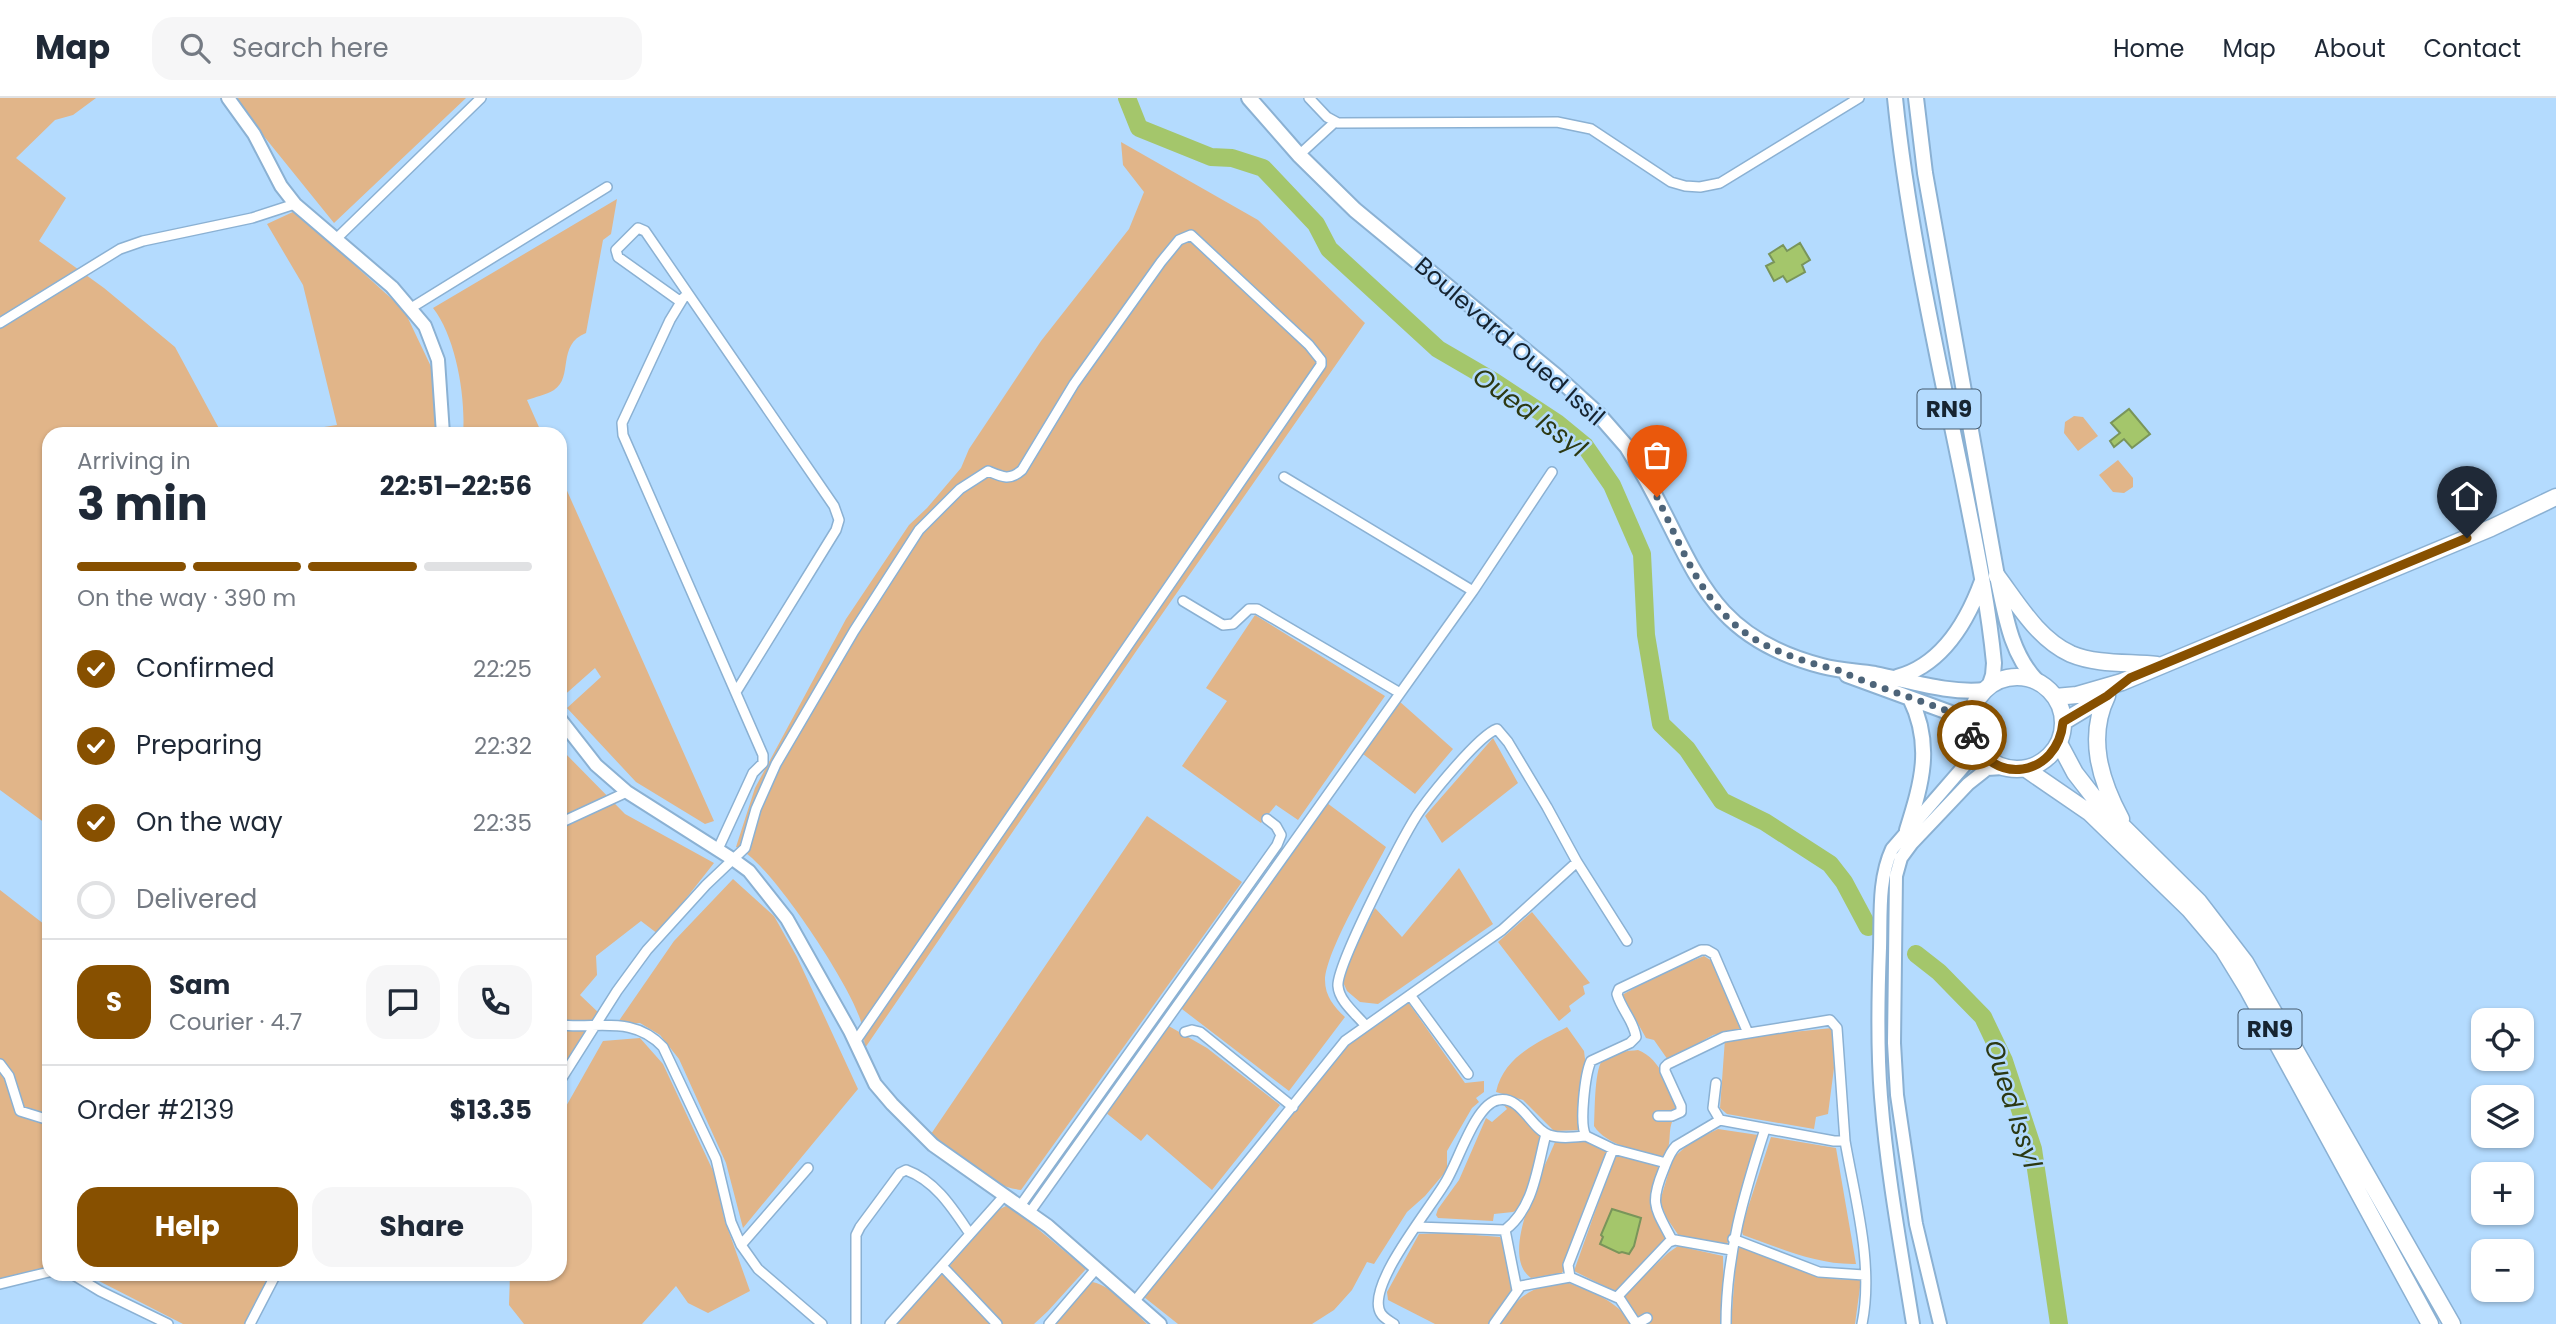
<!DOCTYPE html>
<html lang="en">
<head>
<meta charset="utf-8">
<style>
  body { margin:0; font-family:Poppins,sans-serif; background:#f6f6f7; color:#1f2937; height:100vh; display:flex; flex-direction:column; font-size:26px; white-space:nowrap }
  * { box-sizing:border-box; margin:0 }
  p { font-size:23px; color:#747a83 }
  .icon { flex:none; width:38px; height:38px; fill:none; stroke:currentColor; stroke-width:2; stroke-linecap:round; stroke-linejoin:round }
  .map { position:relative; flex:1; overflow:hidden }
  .details { position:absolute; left:42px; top:329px; width:525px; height:854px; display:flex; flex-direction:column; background:#fff; border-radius:21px; box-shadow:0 2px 5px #0004 }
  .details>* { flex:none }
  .controls { position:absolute; left:2471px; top:910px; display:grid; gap:14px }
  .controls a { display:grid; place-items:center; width:63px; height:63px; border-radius:14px; background:#fff; box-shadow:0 2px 5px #0004; font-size:35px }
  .pin { position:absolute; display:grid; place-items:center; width:60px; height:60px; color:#fff; margin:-72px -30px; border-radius:50% 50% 50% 0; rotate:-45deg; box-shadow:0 0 7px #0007 }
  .pin .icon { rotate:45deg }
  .courier { position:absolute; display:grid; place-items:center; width:70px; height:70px; margin:-35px; border:5px solid #875000; border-radius:50%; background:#fff; color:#222; box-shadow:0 2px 9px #0007 }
  .summary em { font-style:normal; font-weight:700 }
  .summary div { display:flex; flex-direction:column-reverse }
  .summary { display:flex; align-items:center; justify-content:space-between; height:119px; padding:0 35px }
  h1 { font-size:46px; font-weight:700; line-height:52px }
  .bar { display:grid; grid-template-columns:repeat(4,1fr); gap:10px 7px; align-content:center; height:84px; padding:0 35px }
  .bar i { height:9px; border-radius:5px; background:#e0e1e3 }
  .bar .selected { background:#875000 }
  .bar p { grid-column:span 4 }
  .line { display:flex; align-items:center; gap:18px; padding:0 35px; border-top:2px solid #e0e1e3 }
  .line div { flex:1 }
  .round { display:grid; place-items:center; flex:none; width:74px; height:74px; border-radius:21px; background:#f6f6f7 }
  ol { padding:0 35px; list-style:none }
  li { display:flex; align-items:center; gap:21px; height:77px }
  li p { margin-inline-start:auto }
  li .icon { padding:7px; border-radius:50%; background:#875000; color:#fff; stroke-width:4 }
  li:last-child { color:#747a83 }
  li i { width:38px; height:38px; border:4px solid #e0e1e3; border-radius:50% }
  .cta { display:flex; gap:14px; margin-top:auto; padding:14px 35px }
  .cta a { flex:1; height:80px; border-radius:21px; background:#875000; color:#fff; font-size:28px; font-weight:700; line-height:80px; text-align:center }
  .cta a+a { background:#f6f6f7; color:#1f2937 }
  header { display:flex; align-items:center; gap:42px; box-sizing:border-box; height:98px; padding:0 35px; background:#fff; border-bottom:2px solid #e0e1e3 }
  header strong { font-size:33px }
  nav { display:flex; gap:38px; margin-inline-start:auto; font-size:24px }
  .search { width:490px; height:63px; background:#f6f6f7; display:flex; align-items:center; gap:18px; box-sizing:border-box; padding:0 24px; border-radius:21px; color:#747a83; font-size:26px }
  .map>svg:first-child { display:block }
  .green { fill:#e1b589 }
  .water { fill:#a4c66b; stroke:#79955a; stroke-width:2 }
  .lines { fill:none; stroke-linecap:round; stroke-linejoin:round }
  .river { stroke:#a4c66b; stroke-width:18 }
  .street-casing { stroke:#8bb1d3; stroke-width:12 }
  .secondary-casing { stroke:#8bb1d3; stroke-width:16 }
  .primary-casing { stroke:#8bb1d3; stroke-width:18 }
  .highway-casing { stroke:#8bb1d3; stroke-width:19 }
  .street { stroke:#fff; stroke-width:9 }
  .secondary { stroke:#fff; stroke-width:12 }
  .primary { stroke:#fff; stroke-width:14 }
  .highway { stroke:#fff; stroke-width:16 }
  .done { stroke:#4d6479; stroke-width:7; stroke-dasharray:0 12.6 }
  .route { stroke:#875000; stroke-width:9 }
  .labels { text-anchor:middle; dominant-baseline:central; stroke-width:5; stroke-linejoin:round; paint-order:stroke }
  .shield { fill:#b4dbfe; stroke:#455b6e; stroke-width:2 }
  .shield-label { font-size:23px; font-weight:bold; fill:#162431 }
  .street-label { font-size:24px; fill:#162431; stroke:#b4dbfe }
  .water-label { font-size:26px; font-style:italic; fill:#2c3913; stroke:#b4dbfe }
</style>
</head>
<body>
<header>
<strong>Map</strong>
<div class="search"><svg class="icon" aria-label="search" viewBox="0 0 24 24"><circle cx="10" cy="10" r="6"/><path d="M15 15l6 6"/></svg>Search here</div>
<nav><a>Home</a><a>Map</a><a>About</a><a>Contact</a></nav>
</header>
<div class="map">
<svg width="2556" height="1226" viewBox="0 0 2556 1226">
  <rect width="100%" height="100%" fill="#b4dbfe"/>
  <path class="green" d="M0,0H96L73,17L55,22L16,60L66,100L39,143L104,190L175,249L222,336H49V728L0,692Z
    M233,0H466L334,125Z
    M1121,44L1258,122L1365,225L1137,552L865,950C864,940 863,928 859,918C847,883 768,761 736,749L755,690L846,521L909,427L927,410L961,370L969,351L1041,243L1129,131L1144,94L1123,67Z
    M617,101L611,136L603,142L586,235C556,247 574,279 554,292C546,297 535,299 527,302L542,336H463C466,300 456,239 433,210Z
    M295,113L404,212L436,279L438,336H279L337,327L303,187L267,126Z
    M2074,318L2083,319L2098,338L2078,353L2064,335L2065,324Z
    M2118,362L2133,380V389L2124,395L2113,394L2099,377Z
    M560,377L714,723L705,726L636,684L567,610L601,579L595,570L560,601Z
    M1255,517L1385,598L1298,722L1276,707L1261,725L1182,668L1227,603L1206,590Z
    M1399,603L1453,651L1415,696L1363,656Z
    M1493,640L1518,685L1442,745L1425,718Z
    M560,650L625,716L714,765L658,836L641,823L596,858L597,877L580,897L600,916L560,975Z
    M1327,705L1386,749C1371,778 1326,853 1325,882C1325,898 1334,909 1345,919L1289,993L1178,908Z
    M1147,718L1242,784L1021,1092C990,1089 954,1057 931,1036Z
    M1459,770L1493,826L1378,906L1360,904L1347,893L1343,884L1346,868L1375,810L1402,839Z
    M733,781L774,818L797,859L858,991L743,1130L726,1065L679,961L660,937L640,925L616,927L674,843Z
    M0,792L49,830V1169L0,1188Z
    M1532,814L1590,885L1583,888L1585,896L1569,908L1571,913L1559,923L1498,844Z
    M1704,858L1712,863L1744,930L1713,937L1668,962L1654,942L1646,940L1622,897L1662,875Z
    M1408,904L1465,985L1484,983V994L1476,1000L1479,1004L1472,1010L1447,1053V1072L1425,1098L1407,1114L1374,1166L1367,1164L1352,1192L1334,1212L1312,1226H1178L1144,1199L1348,946Z
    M1167,927L1207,950L1280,1007L1212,1092L1147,1036L1141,1043L1105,1014Z
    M1567,929L1584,953L1586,969L1583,1032L1554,1033L1523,1002L1496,994C1504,958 1537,945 1567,929Z
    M1832,930L1834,970L1828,1016L1816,1019L1814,1031L1727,1016L1720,1010L1725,941Z
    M640,940L663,966L715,1077L724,1120L750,1193L708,1215L688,1205L676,1188L642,1226H524L509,1207L510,1176H560V1019L603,943Z
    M1638,952C1662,961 1670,993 1679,1015C1678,1017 1673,1023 1672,1024C1667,1037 1674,1052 1659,1061C1639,1053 1606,1047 1594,1028C1595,1014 1594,968 1604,960C1612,954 1628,953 1638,952Z
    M1502,1005H1515L1546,1036L1521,1110L1513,1114L1494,1116L1493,1123L1438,1120L1436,1117L1438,1111L1459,1082L1486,1020L1492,1024L1507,1011Z
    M1718,1031L1758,1037L1728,1144L1725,1150L1679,1138L1666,1119L1660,1103L1673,1060L1691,1044Z
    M1771,1039L1836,1050L1856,1166C1816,1167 1780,1150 1743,1137L1741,1131Z
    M1583,1040L1608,1051L1570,1161L1562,1175L1531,1180C1498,1157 1543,1074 1555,1044Z
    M1617,1052L1658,1067L1661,1070L1652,1101L1670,1139L1618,1195L1574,1173Z
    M1006,1108L1014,1111L1086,1171L1048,1213L1034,1226H895L947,1171L998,1112Z
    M1449,1135L1500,1139L1508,1152L1513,1189L1491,1226H1435L1388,1202L1387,1194L1419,1136Z
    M1741,1145L1832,1181L1861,1182L1855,1226H1731L1737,1149Z
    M1678,1148L1723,1158L1724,1226H1642L1621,1200L1668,1155Z
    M90,1176H273L248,1226H183L97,1182Z
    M1090,1184C1108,1184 1134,1213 1147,1226H1056L1081,1191Z
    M1569,1185C1595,1196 1615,1201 1632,1226H1500C1518,1197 1534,1186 1569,1185Z"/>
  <path class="water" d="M1800,145L1810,162L1802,167L1805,174L1787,184L1783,178L1774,183L1766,168L1774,164L1769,156L1783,147L1787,153Z
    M2129,311L2150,336L2132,350L2124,341L2114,349L2110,343L2120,335L2111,325Z
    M1612,1111L1641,1120L1634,1148L1629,1156L1622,1154L1619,1155L1600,1146L1603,1139L1601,1137Z"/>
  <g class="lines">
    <path class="river" d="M1127,0L1139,30L1211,59L1232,60L1263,70L1316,126L1329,151L1438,251L1493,283L1557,325L1585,348L1612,387L1642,456L1646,537L1661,626L1687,651L1722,703L1765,724L1830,766L1844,784L1868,829
      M1916,856L1939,874L1983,919L2004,963L2033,1051L2059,1226"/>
    <g class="street-casing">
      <path id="street" d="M1309,0L1327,19L1338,25L1557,24L1591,31L1671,84L1685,88L1700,89L1720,85L1859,0
        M1299,57L1335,24
        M336,141L481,0
        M684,199L670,222L622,325L623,337L763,657V665L753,675L718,751
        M681,204L618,159L616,152L638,130L645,133L834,408L839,422L836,432L736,594
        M411,210L607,89
        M0,225L120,151L143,143L252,120L295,106
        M1284,379L1473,493
        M1183,503L1223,527L1233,526L1249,511H1257L1400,595
        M560,725L627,694
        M1410,897L1468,976
        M560,927C598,931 633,917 663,949L716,1061L731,1124L741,1147L758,1171L822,1226
        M1365,927C1356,916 1339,903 1338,888C1336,868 1403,739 1417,717C1429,699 1479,637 1497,631L1508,644L1547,709L1577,764L1627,843
        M1185,934L1192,932L1200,934L1293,1009
        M0,966L9,978L20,1013L49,1022
        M560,983L617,893L647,852L706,787L745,750L756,711L776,666L854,533L919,432L960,391L988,373C1002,379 1010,383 1022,372L1074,286L1161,164L1179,142L1191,137L1309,247L1321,262V267L855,944
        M1716,985L1713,1010L1720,1022L1834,1043H1845C1855,1101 1874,1167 1862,1226
        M1658,1018H1672L1681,1014V1008L1665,973V969L1668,966L1724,939L1830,922L1837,930L1845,1043
        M1613,1051L1586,1038C1579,1027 1585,976 1591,963L1630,945L1636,939C1634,923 1621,911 1617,896L1619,891L1701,852H1707L1714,856L1748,935
        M1020,1108L1277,747L1281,737L1276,728L1267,721
        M1030,1114L1473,493L1552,374
        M1416,1129L1505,1132C1534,1110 1537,1070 1546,1036
        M1505,1132L1517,1192
        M1733,1141L1819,1174L1864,1177
        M1672,1142C1656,1111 1649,1107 1663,1073C1667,1063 1669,1055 1676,1048L1720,1022
        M741,1147L808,1070
        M942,1168L997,1226
        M72,1176L100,1193L168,1226
        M0,1186L49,1174
        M1618,1200L1570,1179L1568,1167L1613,1051L1666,1065
        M1134,1204L1345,943L1502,832L1577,764
        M1647,1220L1640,1224H1635L1618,1198L1669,1144L1675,1142L1731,1152
        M250,1226L276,1176
        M856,1226V1137L860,1129L900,1075L906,1072C936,1083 953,1111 970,1136
        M890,1226L1004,1098
        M1049,1226L1096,1171
        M1394,1226C1388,1222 1381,1219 1379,1211C1371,1182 1429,1112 1445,1085C1458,1065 1475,1006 1498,1002C1521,997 1531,1031 1549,1037C1560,1041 1575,1039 1586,1038
        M1494,1226L1521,1188L1570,1179
        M1726,1226C1726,1157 1744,1096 1765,1031"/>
    </g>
    <g class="secondary-casing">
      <path id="secondary" d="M228,0L254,36L281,88L295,106L392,189L425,228L438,262L443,336
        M560,621L596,667L627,694L734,762L749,773L787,821L850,933L875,986L892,1006L933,1047L1048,1128L1160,1226
        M1913,1226C1901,1151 1887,1075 1881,999C1877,950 1878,900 1880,850C1881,817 1878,781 1892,751L1964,668L1971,631
        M1940,1226L1916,1126L1897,997L1894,945L1896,778L1901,760L1912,745L1968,686L1987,671L2003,670"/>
    </g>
    <g class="primary-casing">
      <path id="primary" d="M1249,0L1299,57L1355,112L1556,278L1599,317L1627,349L1639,369C1695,463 1701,537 1822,568C1840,573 1857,573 1875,576C1911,583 1949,596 1985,592
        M1895,0C1908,128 1937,255 1963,382C1975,443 1988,503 1994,565L1993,577L1989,589
        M1916,0L1925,75L1997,478C2005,515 2010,555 2037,583
        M1847,577L1970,622
        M1897,579C1942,567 1967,524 1982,483
        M1907,732C1922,684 1933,647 1910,600"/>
    </g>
    <g class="highway-casing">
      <path id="highway" d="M1997,478C2018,506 2038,541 2071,556C2097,567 2130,564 2157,567
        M1971 625a46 46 0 1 1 92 0a46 46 0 1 1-92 0Z
        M2107,598C2087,639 2100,682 2121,721
        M2055,599L2077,597L2122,584L2491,430L2556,399
        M2063,624L2106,598
        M2059,645L2075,675L2096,702L2199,804L2245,864L2452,1226
        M2026,671L2090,715L2190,812L2223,851L2247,890L2430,1226"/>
    </g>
    <use href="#street" class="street"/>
    <use href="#secondary" class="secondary"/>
    <use href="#primary" class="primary"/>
    <use href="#highway" class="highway"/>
  </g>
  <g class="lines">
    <path class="done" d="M1657,399C1678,441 1695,489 1730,522C1753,545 1785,557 1815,566C1823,569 1833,570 1840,573C1883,592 1928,604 1970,622L1972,637"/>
    <path class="route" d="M1972,637C1991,690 2058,679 2063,624L2107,598L2130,580L2467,440"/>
  </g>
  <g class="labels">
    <g class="shield">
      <rect x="1917.5" y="291.5" width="63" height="39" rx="5"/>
      <rect x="2238.5" y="911.5" width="63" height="39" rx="5"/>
    </g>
    <g class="shield-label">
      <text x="1949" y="311">RN9</text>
      <text x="2270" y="931">RN9</text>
    </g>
    <g class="street-label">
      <text transform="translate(1510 243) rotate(41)">Boulevard Oued Issil</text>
    </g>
    <g class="water-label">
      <text transform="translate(1530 314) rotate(36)">Oued Issyl</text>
      <text transform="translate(2013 1006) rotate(72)">Oued Issyl</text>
    </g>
  </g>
</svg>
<div class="controls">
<a><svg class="icon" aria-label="locate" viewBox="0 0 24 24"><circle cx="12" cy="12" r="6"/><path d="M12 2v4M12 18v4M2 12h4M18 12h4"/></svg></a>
<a><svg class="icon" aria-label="layers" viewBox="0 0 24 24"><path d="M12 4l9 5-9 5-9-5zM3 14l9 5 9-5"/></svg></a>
<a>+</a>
<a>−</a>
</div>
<div class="pin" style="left:1657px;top:399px;background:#ea580c"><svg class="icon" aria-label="bag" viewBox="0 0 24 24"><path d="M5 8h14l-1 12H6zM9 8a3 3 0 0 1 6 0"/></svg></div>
<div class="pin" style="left:2467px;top:440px;background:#1f2937"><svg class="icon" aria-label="home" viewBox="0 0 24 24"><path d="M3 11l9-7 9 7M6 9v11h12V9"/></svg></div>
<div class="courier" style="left:1972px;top:637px"><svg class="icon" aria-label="bike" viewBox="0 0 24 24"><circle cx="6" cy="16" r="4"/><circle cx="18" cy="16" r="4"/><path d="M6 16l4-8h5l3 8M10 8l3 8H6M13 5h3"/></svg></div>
<section class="details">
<div class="summary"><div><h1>3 min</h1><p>Arriving in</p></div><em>22:51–22:56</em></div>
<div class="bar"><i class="selected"></i><i class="selected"></i><i class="selected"></i><i></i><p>On the way · 390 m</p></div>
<ol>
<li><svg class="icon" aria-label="check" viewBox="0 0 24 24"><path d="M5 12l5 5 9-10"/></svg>Confirmed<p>22:25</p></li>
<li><svg class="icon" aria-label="check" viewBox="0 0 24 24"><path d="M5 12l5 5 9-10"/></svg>Preparing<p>22:32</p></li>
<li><svg class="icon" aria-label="check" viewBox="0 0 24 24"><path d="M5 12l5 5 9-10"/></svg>On the way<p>22:35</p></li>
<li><i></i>Delivered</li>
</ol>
<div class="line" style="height:126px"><b class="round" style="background:#875000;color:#fff">S</b><div><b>Sam</b><p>Courier · 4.7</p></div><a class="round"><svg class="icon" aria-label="chat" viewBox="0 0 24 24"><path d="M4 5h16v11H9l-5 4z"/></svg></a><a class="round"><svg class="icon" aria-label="phone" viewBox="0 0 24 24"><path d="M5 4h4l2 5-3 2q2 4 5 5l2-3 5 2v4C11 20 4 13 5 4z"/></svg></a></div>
<div class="line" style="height:91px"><div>Order #2139</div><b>$13.35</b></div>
<div class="cta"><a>Help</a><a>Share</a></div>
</section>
</div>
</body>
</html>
